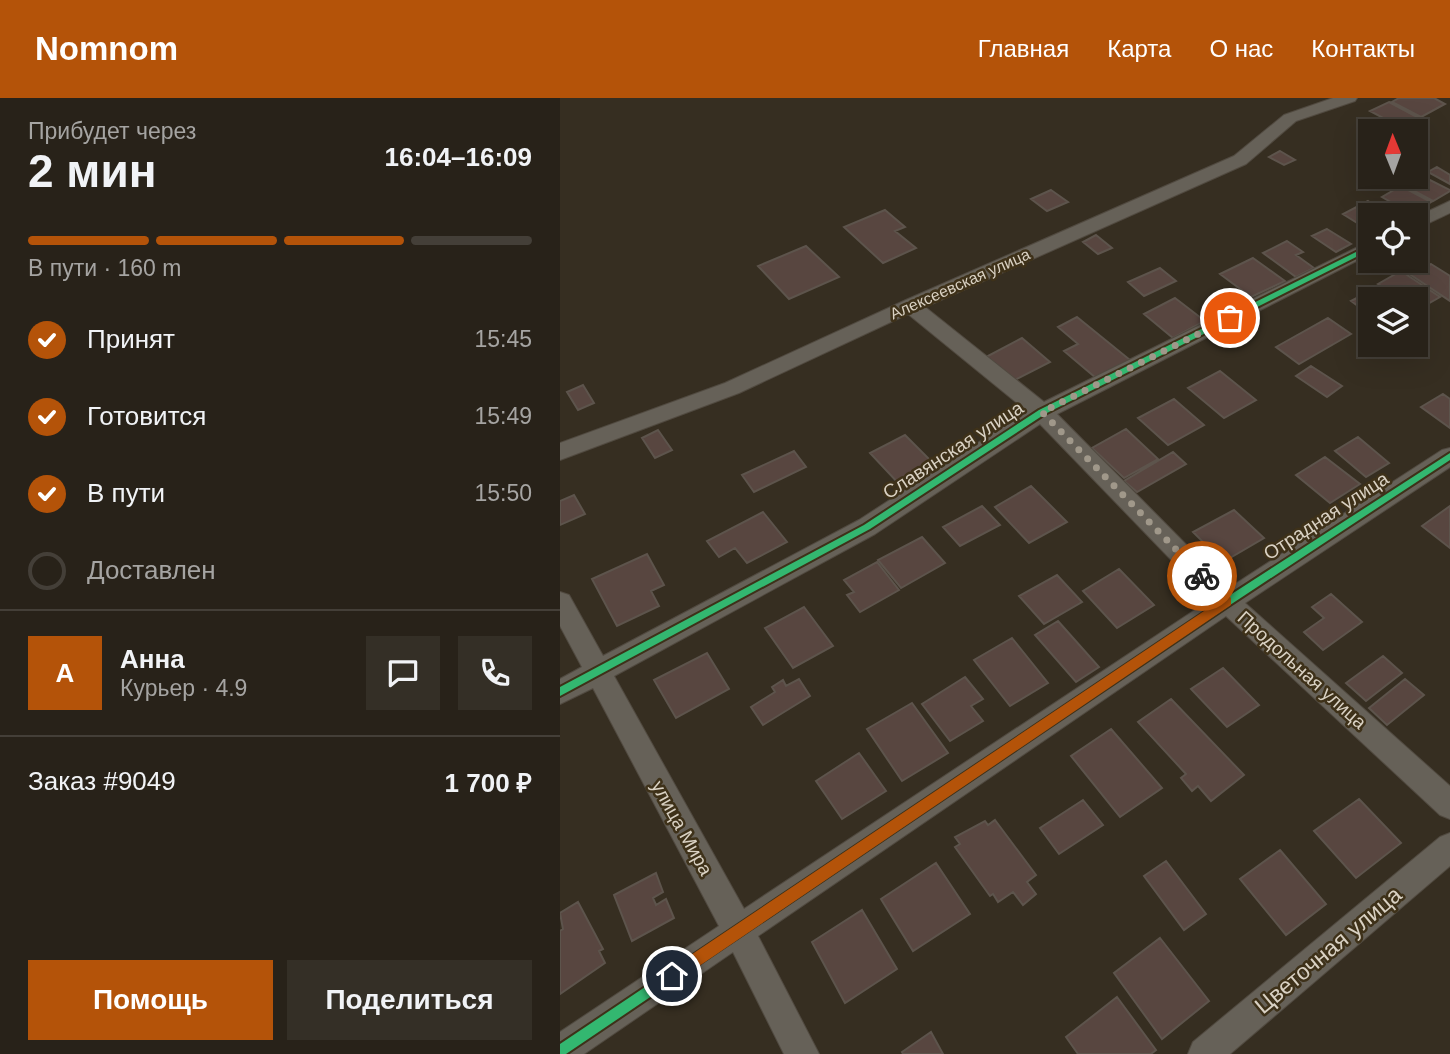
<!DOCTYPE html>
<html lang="ru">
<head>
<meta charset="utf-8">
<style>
  body { margin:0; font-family:Arial,sans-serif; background:#342f26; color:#f1f3f6; height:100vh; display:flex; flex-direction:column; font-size:26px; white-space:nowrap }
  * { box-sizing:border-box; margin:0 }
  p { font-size:23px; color:#a5a4a2 }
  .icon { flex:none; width:38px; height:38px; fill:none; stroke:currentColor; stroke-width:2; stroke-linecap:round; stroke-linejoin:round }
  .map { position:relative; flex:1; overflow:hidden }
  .side { display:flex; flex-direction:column; background:#282219; width:560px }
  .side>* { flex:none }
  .needle { width:46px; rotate:359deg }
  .tools { position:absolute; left:798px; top:21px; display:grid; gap:14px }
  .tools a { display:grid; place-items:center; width:70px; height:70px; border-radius:0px; background:#282219; box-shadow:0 7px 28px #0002,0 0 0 2px #443f38; font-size:35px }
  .pin { position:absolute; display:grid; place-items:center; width:60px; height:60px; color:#fff; margin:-30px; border:4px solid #fff; border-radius:50%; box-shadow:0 2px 7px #0007 }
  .courier { position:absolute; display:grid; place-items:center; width:70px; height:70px; margin:-35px; border:5px solid #b45309; border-radius:50%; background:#fff; color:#222; box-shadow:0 2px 9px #0007 }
  .head em { font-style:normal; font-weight:700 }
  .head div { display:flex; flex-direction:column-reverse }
  .head { display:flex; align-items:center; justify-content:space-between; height:119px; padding:0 28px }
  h1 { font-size:46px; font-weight:700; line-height:52px }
  .bar { display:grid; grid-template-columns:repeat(4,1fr); gap:10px 7px; align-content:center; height:84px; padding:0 28px }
  .bar i { height:9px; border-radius:5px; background:#443f38 }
  .bar .active { background:#b45309 }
  .bar p { grid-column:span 4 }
  .line { display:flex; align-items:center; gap:18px; padding:0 28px; border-top:2px solid #443f38 }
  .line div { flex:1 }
  .round { display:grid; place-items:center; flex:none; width:74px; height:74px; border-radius:0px; background:#342f26 }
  ol { padding:0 28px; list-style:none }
  li { display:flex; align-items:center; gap:21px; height:77px }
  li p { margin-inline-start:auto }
  li .icon { padding:7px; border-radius:50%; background:#b45309; color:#fff; stroke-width:4 }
  li:last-child { color:#a5a4a2 }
  li i { width:38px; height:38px; border:4px solid #443f38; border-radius:50% }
  .primary-button { display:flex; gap:14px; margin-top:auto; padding:14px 28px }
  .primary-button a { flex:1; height:80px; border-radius:0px; background:#b45309; color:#fff; font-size:28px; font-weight:700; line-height:80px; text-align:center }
  .primary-button a+a { background:#342f26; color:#f1f3f6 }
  header { display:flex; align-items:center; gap:42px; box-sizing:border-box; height:98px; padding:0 35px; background:#b45309; color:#fff }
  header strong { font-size:33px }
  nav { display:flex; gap:38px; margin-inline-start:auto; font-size:24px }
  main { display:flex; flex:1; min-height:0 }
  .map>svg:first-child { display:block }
  .building { fill:#584640; stroke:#5d544c; stroke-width:2 }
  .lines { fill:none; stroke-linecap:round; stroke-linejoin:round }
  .street-casing { stroke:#514a40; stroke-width:2 }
  .street { fill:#666158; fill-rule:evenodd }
  .cycleway-casing { stroke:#3e3119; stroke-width:4 }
  .cycleway { fill:#33b770; fill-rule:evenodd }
  .route { fill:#b45309 }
  .done { stroke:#a0988a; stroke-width:7; stroke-dasharray:0 12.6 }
  .labels { text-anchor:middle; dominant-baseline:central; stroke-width:5; stroke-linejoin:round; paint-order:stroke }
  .far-street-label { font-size:16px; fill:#d9d1c3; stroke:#3e3119 }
  .street-label { font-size:19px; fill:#d9d1c3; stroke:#3e3119 }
  .near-street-label { font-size:23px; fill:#d9d1c3; stroke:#3e3119 }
</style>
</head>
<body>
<header>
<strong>Nomnom</strong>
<nav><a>Главная</a><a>Карта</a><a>О нас</a><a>Контакты</a></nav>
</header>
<main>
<section class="side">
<div class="head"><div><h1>2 мин</h1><p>Прибудет через</p></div><em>16:04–16:09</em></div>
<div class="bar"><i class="active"></i><i class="active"></i><i class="active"></i><i></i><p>В пути · 160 m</p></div>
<ol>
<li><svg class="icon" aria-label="check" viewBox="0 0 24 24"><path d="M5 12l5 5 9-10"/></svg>Принят<p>15:45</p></li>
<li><svg class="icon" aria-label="check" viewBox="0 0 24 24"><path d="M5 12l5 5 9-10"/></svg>Готовится<p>15:49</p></li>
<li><svg class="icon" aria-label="check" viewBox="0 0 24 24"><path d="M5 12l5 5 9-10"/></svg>В пути<p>15:50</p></li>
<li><i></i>Доставлен</li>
</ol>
<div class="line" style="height:126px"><b class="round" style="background:#b45309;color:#fff">А</b><div><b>Анна</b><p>Курьер · 4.9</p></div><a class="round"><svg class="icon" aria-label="chat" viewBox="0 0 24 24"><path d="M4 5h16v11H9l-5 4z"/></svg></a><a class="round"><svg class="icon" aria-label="phone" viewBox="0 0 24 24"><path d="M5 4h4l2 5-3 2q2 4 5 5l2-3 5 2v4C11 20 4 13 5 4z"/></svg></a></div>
<div class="line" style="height:91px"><div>Заказ #9049</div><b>1 700 ₽</b></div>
<div class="primary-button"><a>Помощь</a><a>Поделиться</a></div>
</section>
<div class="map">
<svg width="890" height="956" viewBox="0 0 890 956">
  <rect width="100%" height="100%" fill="#362e21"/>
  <path class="building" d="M839,0H874L885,6L861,19L832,4Z
    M829,4L857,19L838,28L810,13Z
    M720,53L735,62L724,67L709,59Z
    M877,69L890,77V86L868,74Z
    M860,77L890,92V93L873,103L843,87Z
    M841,88L871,104L852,116L822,99Z
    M491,92L508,104L487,113L471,101Z
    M808,103L831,117H810V133L783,116Z
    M325,112L345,129L335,133L356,150L323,165L284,129Z
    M767,131L791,146L776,154L752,138Z
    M536,137L552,150L538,156L523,144Z
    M727,143L743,154L736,157L754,170L736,179L703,155Z
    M246,148L279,179L229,201L198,168Z
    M693,160L725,183L691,199L660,176Z
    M871,166L890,178V203L851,177Z
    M600,170L616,183L584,198L568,184Z
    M841,173L880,199L857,212L856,201H842L818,186Z
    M818,189L837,201H810V217L791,203Z
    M615,200L645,223L613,240L584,216Z
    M517,219L570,262L536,280L504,253L518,246L498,229Z
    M768,220L791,236L739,266L716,249Z
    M462,240L490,264L453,283L426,259Z
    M751,268L782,288L767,299L736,278Z
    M660,273L696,302L664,320L628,290Z
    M23,287L34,305L18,312L7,294Z
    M883,296L890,301V330L861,309Z
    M614,301L644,327L608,347L578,320Z
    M566,331L598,361L564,380L532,350Z
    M98,332L112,352L95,360L82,340Z
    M345,337L375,367L340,387L310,355Z
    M798,339L829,365L806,379L775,353Z
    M234,353L246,369L194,394L182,377Z
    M613,354L626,366L577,394L564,383Z
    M765,359L800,386L770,405L736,377Z
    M471,388L507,424L469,445L435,409Z
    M14,397L25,416L0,427V403Z
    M422,408L440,427L400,448L383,429Z
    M890,408V450L862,428Z
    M674,412L704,440L663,464L633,434Z
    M203,414L227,444L187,465L175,450L159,459L147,443Z
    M362,439L385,465L341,490L318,462Z
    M87,456L104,487L91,493L99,508L57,528L32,481Z
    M317,464L339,492L300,514L287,497L294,494L284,482Z
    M559,471L594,507L557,530L523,493Z
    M497,477L522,504L484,526L459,498Z
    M771,496L802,524L763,552L744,534L764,520L752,509Z
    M244,509L273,548L233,570L205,530Z
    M498,523L539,569L516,584L475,537Z
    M452,540L488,585L450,608L414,562Z
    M147,555L169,591L116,620L94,582Z
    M823,558L842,575L806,603L786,585Z
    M663,570L699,607L667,629L631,591Z
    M405,579L423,601L411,608L423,623L390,643L362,606Z
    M239,581L250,598L203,627L191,609L215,594L212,589L223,582L226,588Z
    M845,581L864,597L827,627L809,610Z
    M611,601L684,677L651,703L638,688L632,693L621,680L626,676L578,624Z
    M352,605L388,655L342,683L307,631Z
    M551,631L602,690L560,719L511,658Z
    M299,655L326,693L282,721L256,683Z
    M799,701L841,745L796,780L754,733Z
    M523,702L543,727L499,756L480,730Z
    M435,722L476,777L467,784L476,796L463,807L453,794L438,804L433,796L430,798L395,749L400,746L395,739L425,723L428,727Z
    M720,752L766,806L726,837L680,781Z
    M606,763L646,816L624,832L584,778Z
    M376,765L410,816L353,853L321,801Z
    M96,775L103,794L93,800L96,807L106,801L114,820L72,843L54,797Z
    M18,804L43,851L39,853L45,865L0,896V833L3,831L0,815Z
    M302,812L337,871L285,905L252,844Z
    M600,840L649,903L602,941L554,875Z
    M557,899L596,952L591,956H518L506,939Z
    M371,934L383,956H343L342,954Z"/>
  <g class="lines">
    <g class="street-casing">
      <path id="street" d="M773,0H797L795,3L736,23L686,66L365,209L484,304L810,143V156L497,316L669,490L882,352L890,350V369L685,505L890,688V721L880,717L666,518L198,838L259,956H224L173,854L24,956H0V934L159,828L33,590L0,606V581L22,569L0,528V494L9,497L43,558L299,422L467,313L348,216L179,295L0,362V345L165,285L346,202L674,58L724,17ZM480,326L650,502L184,811L54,578L315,436Z
        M890,103V115L856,131V119Z
        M890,735V768L670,956H628L633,944L880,739Z"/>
    </g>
    <use href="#street" class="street"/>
    <g class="cycleway-casing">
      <path id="cycleway" d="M810,147V152L485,316L310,431L0,598V589L304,427L479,312Z
        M890,355V362L670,507L6,956H0V946L664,501Z"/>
    </g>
    <use href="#cycleway" class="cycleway"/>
  </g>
  <path class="route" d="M642,473L671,500V507L117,883L112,885L107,883L104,878L107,873L659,503L638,481V475Z"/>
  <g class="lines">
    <path class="done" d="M642,478L482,314L670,220"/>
  </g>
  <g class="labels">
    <g class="far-street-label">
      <text transform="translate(400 186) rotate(-24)">Алексеевская улица</text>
    </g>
    <g class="street-label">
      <text transform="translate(393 352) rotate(-33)">Славянская улица</text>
      <text transform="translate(766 418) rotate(-33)">Отрадная улица</text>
      <text transform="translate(742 572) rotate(42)">Продольная улица</text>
      <text transform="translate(122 730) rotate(61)">улица Мира</text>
    </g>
    <g class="near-street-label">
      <text transform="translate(768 852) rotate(-40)">Цветочная улица</text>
    </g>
  </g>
</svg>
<div class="tools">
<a><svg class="needle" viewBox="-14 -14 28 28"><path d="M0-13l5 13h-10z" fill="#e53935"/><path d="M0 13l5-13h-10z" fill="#a5a4a2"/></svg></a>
<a><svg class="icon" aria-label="locate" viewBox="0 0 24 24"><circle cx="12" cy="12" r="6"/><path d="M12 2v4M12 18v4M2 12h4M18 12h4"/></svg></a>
<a><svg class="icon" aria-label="layers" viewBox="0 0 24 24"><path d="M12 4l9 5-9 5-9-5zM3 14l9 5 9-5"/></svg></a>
</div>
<div class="pin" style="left:670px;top:220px;background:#ea580c"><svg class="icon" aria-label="bag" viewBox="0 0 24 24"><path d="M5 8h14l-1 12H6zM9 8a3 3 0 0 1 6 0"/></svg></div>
<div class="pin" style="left:112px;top:878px;background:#1f2937"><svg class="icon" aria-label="home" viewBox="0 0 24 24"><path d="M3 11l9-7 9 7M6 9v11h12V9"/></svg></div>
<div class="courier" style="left:642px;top:478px"><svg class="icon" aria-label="bike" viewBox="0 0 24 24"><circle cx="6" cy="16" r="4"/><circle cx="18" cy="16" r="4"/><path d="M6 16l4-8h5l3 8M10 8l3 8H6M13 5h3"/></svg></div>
</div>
</main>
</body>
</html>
